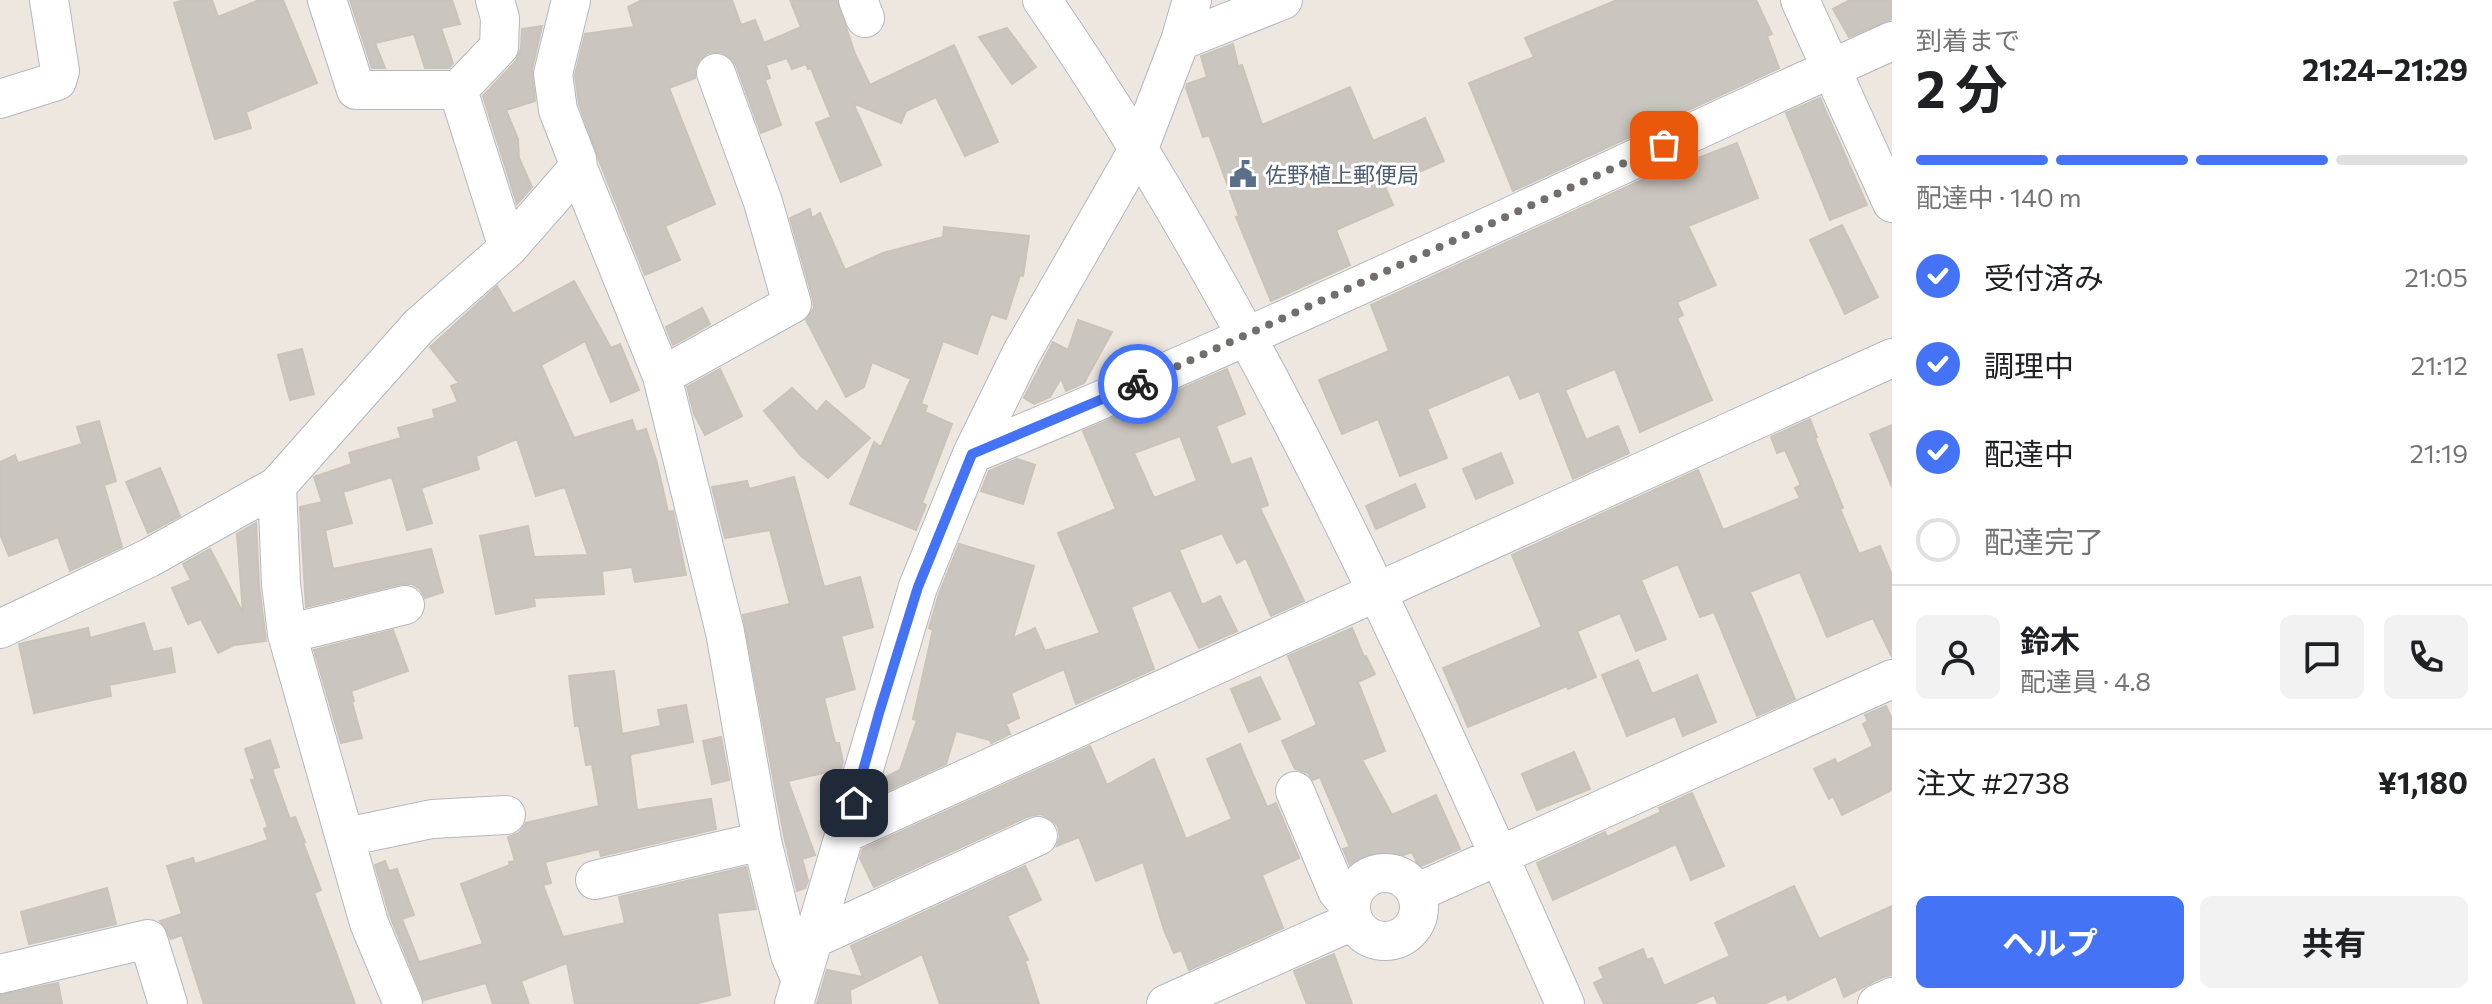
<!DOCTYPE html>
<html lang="ja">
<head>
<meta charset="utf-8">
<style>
  body { margin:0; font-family:Commissioner,"Noto Sans JP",sans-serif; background:#f2f2f2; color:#202124; height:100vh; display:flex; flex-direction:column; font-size:30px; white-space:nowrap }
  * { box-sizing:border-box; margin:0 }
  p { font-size:26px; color:#757577 }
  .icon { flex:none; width:44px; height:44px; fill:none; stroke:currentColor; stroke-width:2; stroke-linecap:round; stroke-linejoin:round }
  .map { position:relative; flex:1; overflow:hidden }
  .panel { display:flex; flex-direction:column; background:#fff; width:600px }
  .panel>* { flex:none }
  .pin { position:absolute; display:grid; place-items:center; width:68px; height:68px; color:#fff; margin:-34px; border-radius:16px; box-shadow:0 4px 12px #0006 }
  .courier { position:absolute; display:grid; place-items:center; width:80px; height:80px; margin:-40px; border:6px solid #4473f6; border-radius:50%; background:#fff; color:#222; box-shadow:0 2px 10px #0007 }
  .head em { font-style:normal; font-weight:700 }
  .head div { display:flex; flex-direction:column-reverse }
  .head { display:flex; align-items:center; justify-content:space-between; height:136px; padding:0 24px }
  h1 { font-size:52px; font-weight:700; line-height:60px }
  .bar { display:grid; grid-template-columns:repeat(4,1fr); gap:12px 8px; align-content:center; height:96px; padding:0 24px }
  .bar i { height:10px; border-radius:6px; background:#e0e0e0 }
  .bar .active { background:#4473f6 }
  .bar p { grid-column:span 4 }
  .line { display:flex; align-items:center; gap:20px; padding:0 24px; border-top:2px solid #e0e0e0 }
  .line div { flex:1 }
  .round { display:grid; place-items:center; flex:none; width:84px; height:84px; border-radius:12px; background:#f2f2f2 }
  ol { padding:0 24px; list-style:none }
  li { display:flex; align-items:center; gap:24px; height:88px }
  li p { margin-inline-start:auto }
  li .icon { padding:8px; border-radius:50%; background:#4473f6; color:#fff; stroke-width:4 }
  li:last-child { color:#757577 }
  li i { width:44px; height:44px; border:4px solid #e0e0e0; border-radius:50% }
  .cta { display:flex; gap:16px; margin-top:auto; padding:16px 24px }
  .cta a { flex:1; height:92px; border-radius:12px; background:#4473f6; color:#fff; font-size:32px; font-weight:700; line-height:92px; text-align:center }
  .cta a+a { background:#f2f2f2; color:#202124 }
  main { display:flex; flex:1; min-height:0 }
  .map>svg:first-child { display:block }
  .building { fill:#cac5be; stroke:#cac3b9; stroke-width:2; fill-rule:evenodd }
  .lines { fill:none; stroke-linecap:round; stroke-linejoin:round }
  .minor-casing { stroke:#b3b7c0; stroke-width:40 }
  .minor { stroke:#fff; stroke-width:38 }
  .done { stroke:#716e6c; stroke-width:8; stroke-dasharray:0 14.4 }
  .route { stroke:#4473f6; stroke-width:10 }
  .labels { text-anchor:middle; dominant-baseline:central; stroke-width:6; stroke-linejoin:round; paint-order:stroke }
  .service-label { font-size:22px; fill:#4e5e75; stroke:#fff; text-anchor:start }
</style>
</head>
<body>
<main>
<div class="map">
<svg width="1892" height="1004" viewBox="0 0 1892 1004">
  <rect width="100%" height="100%" fill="#eee7e0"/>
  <path class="building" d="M185,0H212L218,17L259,0H283L317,83L246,112L251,128L215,139L174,3Z
    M350,0H452L460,24L441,28L453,63L449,68H425L414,34L375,43L385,68H372Z
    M642,0H732L741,25L755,20L764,43L801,27L790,0H837L855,54L870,85L954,45L998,142L965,156L936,97L906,111L901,123L853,103L881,165L841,182L816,123L831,117L811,68L808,69L806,64L792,69L787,58L766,65L770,78L765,80L781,125L761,133L736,65L729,56L721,52L708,53L699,60L695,68V78L669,88L715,204L665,226L680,260L645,275L600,163L579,104L575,75L585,34L634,27L628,7Z
    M1617,0H1756L1772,34L1767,36L1779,68L1513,191L1469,83L1534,57L1525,38Z
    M1850,0H1892V19L1849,37L1833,9Z
    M542,26L532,69L535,101L506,110L518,139L519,158L532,187L517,204L483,96L516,61L521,48L522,29Z
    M1007,28L1036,67L1012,84L979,37Z
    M1233,44L1238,66L1242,65L1262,125L1350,87L1373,141L1425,118L1444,161L1385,187L1393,205L1336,230L1350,265L1271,301L1236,217L1239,216L1209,135L1203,137L1186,88L1187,84L1207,77L1201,56Z
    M1820,98L1867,205L1830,220L1786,113Z
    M1737,143L1758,198L1688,226L1716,285L1677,302L1683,315L1677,318L1712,400L1640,432L1615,369L1567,389L1565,390L1586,440L1618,426L1629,453L1573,479L1539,391L1520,399L1509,374L1427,409L1447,458L1400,476L1378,419L1342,434L1319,380L1389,351L1371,305L1696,155L1698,158Z
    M810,209L812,218L820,213L845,270L883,253L943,237L944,227L1029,236L1023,276L1020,275L1006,319L991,314L977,354L943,341L921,404L927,406L925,412L952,424L922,503L926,505L916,530L850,504L874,442L881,447L911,379L872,362L864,387L846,397L806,320L814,308L813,299L790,218Z
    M1842,225L1878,297L1845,314L1810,240Z
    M574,281L611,348L620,344L639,390L611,402L585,341L541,365L574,438L632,420L636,432L646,429L657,463L668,512L673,511L686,575L635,582L632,567L602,571L604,594L534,598L535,606L496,614L480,536L528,526L534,557L588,555L565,487L536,496L517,439L476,456L479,469L421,488L432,523L407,530L392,477L343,492L352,523L325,530L333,569L431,549L443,592L425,598L420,589L412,584H401L306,607L300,507L322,502L314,477L352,464L349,453L401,438L398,428L435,418L433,410L458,402L451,386L459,383L430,347L497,286L513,314Z
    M702,308L710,324L673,345L666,327Z
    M1078,320L1112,332L1084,383L1066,391L1061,378L1050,397L1034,404L1024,398L1053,342L1068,350Z
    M302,349L314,394L290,400L278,355Z
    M720,369L742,416L705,435L694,414L687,387Z
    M1227,369L1245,414L1216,426L1231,465L1251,458L1268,505L1260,508L1304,601L1271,616L1246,558L1237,563L1222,533L1179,550L1202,605L1220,596L1237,631L1199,648L1171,590L1131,607L1154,669L1076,704L1064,669L1011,693L1019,718L1006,724L1010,734L991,743L990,740L956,731L946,764L880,794L884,778L900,770L917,720L913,719L933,630L929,628L939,594L959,544L1034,566L1013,638L1035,628L1045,651L1100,633L1058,533L1116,509L1083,431ZM1180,436L1197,481L1154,498L1134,453Z
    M792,388L817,412L826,401L870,438L828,478L800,455L764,411Z
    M1810,419L1817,437L1815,438L1843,508L1840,509L1859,554L1880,546L1892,575V657L1873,618L1827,637L1800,572L1750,592L1795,699L1757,716L1714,612L1700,617L1678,564L1641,580L1666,639L1636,651L1620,613L1577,631L1596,677L1568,689L1567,686L1468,727L1443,668L1542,627L1512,555L1698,470L1723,530L1800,498L1795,488L1801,485L1785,450L1777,453L1771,437Z
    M99,421L116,481L104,485L122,547L70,571L58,537L9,556L0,534V462L15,455L18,463L82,444L77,427Z
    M1892,425V487L1870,434Z
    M1501,453L1513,483L1476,499L1463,469Z
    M1017,459L1035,465L1023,504L981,491L989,471Z
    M160,468L180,516L148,533L126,482Z
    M794,477L824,587L860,577L873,627L841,636L855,689L824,698L835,743H839L843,762L841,769L788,781L815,855L802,859L808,881L805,888L797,891L784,836L743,615L790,604L770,530L725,538L712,487L747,481L749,489Z
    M1415,484L1425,507L1376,529L1366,506Z
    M256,523L259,585L266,641L234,645L218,653L201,619L188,624L172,588L191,580L183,564L210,549L243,613L237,534Z
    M144,623L153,652L171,648L175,672L109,685L111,696L34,713L19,644L88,628L90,638Z
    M1352,628L1364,657L1366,656L1375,674L1358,682L1385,751L1362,760L1392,815L1436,795L1460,849L1419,867L1412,852L1353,872L1343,849L1350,847L1320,777L1313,780L1308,773L1295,769L1282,741L1317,725L1288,656Z
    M393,630L408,671L351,691L354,701L352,702L362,738L341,743L314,650Z
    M1638,660L1652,694L1697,675L1716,722L1683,736L1675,716L1627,736L1602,675Z
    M614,671L622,734L661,726L658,710L686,705L693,742L632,754L630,756L637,810L711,799L716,829L601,856L599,849L545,862L551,883L543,885L563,937L625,923L619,897L746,867L756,909L717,913L730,995L694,1004H575L567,963L521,981L529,1004H493L486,983L424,1000L390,916L375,865L385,861L389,871L397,869L414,915L402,919L419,962L483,944L461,884L510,865L509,862L515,861L508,837L519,833L526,823L599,806L592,764L586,765L579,725L575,726L569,676Z
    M1260,677L1280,719L1249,732L1231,689Z
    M1886,706L1892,719V790L1842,815L1833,796L1829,799L1814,769L1835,759L1837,764L1873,746L1863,724L1868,721L1865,715Z
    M721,737L729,780L712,784L703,741Z
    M270,740L279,767L272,769L290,819L295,817L305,842H303L321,890L314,893L355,1004H204L182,935L171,939L160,921L182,914L167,866L193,858L195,864L268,840L264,829L268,827L251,780L255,779L245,749Z
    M1240,744L1267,807L1276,803L1299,858L1262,875L1283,928L1189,970L1181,950L1174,953L1164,930L1143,862L1096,881L1079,837L1057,846L1060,837L1058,826L1051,819L1041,814L1029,816L874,887L860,858L863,849L1090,746L1107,785L1154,759L1186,839L1232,819L1207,759Z
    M1574,752L1590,789L1537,810L1522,774Z
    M1692,793L1724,866L1691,880L1676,844L1553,900L1537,863L1605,832L1607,837L1661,812L1659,808Z
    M1025,866L1041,900L1007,916L1028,960L1025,961L1039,1004H940L922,954L850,990L851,1004H817L827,970L863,977L851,946Z
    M1794,886L1819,939L1892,906V975L1883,977L1844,997L1836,976L1788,1000L1786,994L1764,1004H1718L1714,995L1693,1004H1604L1594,983L1604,978L1599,968L1643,949L1647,960L1652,958L1664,986L1730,956L1715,923Z
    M107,888L116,924L29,944L21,912Z
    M1334,954L1352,1004H1307L1294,971Z
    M58,983L62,1004H0V995Z"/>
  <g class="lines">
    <g class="minor-casing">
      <path id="minor" d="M327,0L356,90H458L508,248
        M571,0L553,74L558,110L577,159L578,168L662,376L725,632L762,841L790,955L800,978
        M858,0L865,18
        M1042,0C1257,313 1412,659 1565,1004
        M1800,0L1892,203
        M1180,41L1283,0
        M458,90L499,47L500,18L495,0
        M0,99L57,81L60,71L49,0
        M662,376L792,304L763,202L716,73
        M972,454C1283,327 1586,179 1892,41
        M277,486L281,584L287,634L369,923L403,1004
        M0,629L149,558L277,486L419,326L508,248L578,168
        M287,634L405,605
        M1295,791L1337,891L1350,906
        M846,833L1892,358
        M346,837L432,819L506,815
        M1351 907a34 34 0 1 1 68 0a34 34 0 1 1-68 0Z
        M595,880L762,841
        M1416,893L1892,679
        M811,940L1038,836
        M0,974L148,939L168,1004
        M794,1004L918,587L972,454L1021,354L1139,148L1180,41L1192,0
        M1166,1004L1353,921
        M1877,1004L1892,997"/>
    </g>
    <use href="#minor" class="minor"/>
  </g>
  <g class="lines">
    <path class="done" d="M1138,384L1664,145"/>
    <path class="route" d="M854,803L879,713L918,587L972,454L1138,384"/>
  </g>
  <defs>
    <g id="civic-bare" transform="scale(2.16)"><path d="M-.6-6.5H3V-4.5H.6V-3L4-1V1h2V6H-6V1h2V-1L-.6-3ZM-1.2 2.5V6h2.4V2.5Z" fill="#5c6f8a" stroke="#fff" stroke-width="2.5" paint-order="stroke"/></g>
  </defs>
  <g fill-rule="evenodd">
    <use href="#civic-bare" x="1243" y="174"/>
  </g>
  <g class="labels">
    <g class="service-label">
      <text x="1265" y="174">佐野植上郵便局</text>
    </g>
  </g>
</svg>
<div class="pin" style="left:1664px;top:145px;background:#ea580c"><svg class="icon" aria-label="bag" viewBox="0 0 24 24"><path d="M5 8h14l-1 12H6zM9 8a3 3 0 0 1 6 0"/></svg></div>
<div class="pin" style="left:854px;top:803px;background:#1f2937"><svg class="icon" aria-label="home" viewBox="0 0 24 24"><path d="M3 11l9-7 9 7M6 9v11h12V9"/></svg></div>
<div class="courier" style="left:1138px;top:384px"><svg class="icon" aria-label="bike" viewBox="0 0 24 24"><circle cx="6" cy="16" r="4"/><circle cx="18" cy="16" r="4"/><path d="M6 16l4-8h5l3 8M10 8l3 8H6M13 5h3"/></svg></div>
</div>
<section class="panel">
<div class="head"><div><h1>2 分</h1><p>到着まで</p></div><em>21:24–21:29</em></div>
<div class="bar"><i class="active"></i><i class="active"></i><i class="active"></i><i></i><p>配達中 · 140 m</p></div>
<ol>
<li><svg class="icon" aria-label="check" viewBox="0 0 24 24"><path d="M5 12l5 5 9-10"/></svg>受付済み<p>21:05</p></li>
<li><svg class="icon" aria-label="check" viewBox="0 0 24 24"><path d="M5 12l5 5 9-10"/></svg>調理中<p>21:12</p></li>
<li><svg class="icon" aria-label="check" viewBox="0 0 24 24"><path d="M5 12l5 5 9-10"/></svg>配達中<p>21:19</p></li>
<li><i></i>配達完了</li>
</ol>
<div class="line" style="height:144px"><a class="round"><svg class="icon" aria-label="person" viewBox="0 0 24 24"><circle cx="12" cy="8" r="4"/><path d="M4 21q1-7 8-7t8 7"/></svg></a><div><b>鈴木</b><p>配達員 · 4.8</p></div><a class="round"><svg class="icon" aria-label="chat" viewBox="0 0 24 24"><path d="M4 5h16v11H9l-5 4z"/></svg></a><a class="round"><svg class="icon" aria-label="phone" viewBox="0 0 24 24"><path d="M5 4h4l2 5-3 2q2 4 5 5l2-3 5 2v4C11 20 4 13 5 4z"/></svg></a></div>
<div class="line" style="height:104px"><div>注文 #2738</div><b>¥1,180</b></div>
<div class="cta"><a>ヘルプ</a><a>共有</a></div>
</section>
</main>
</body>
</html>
